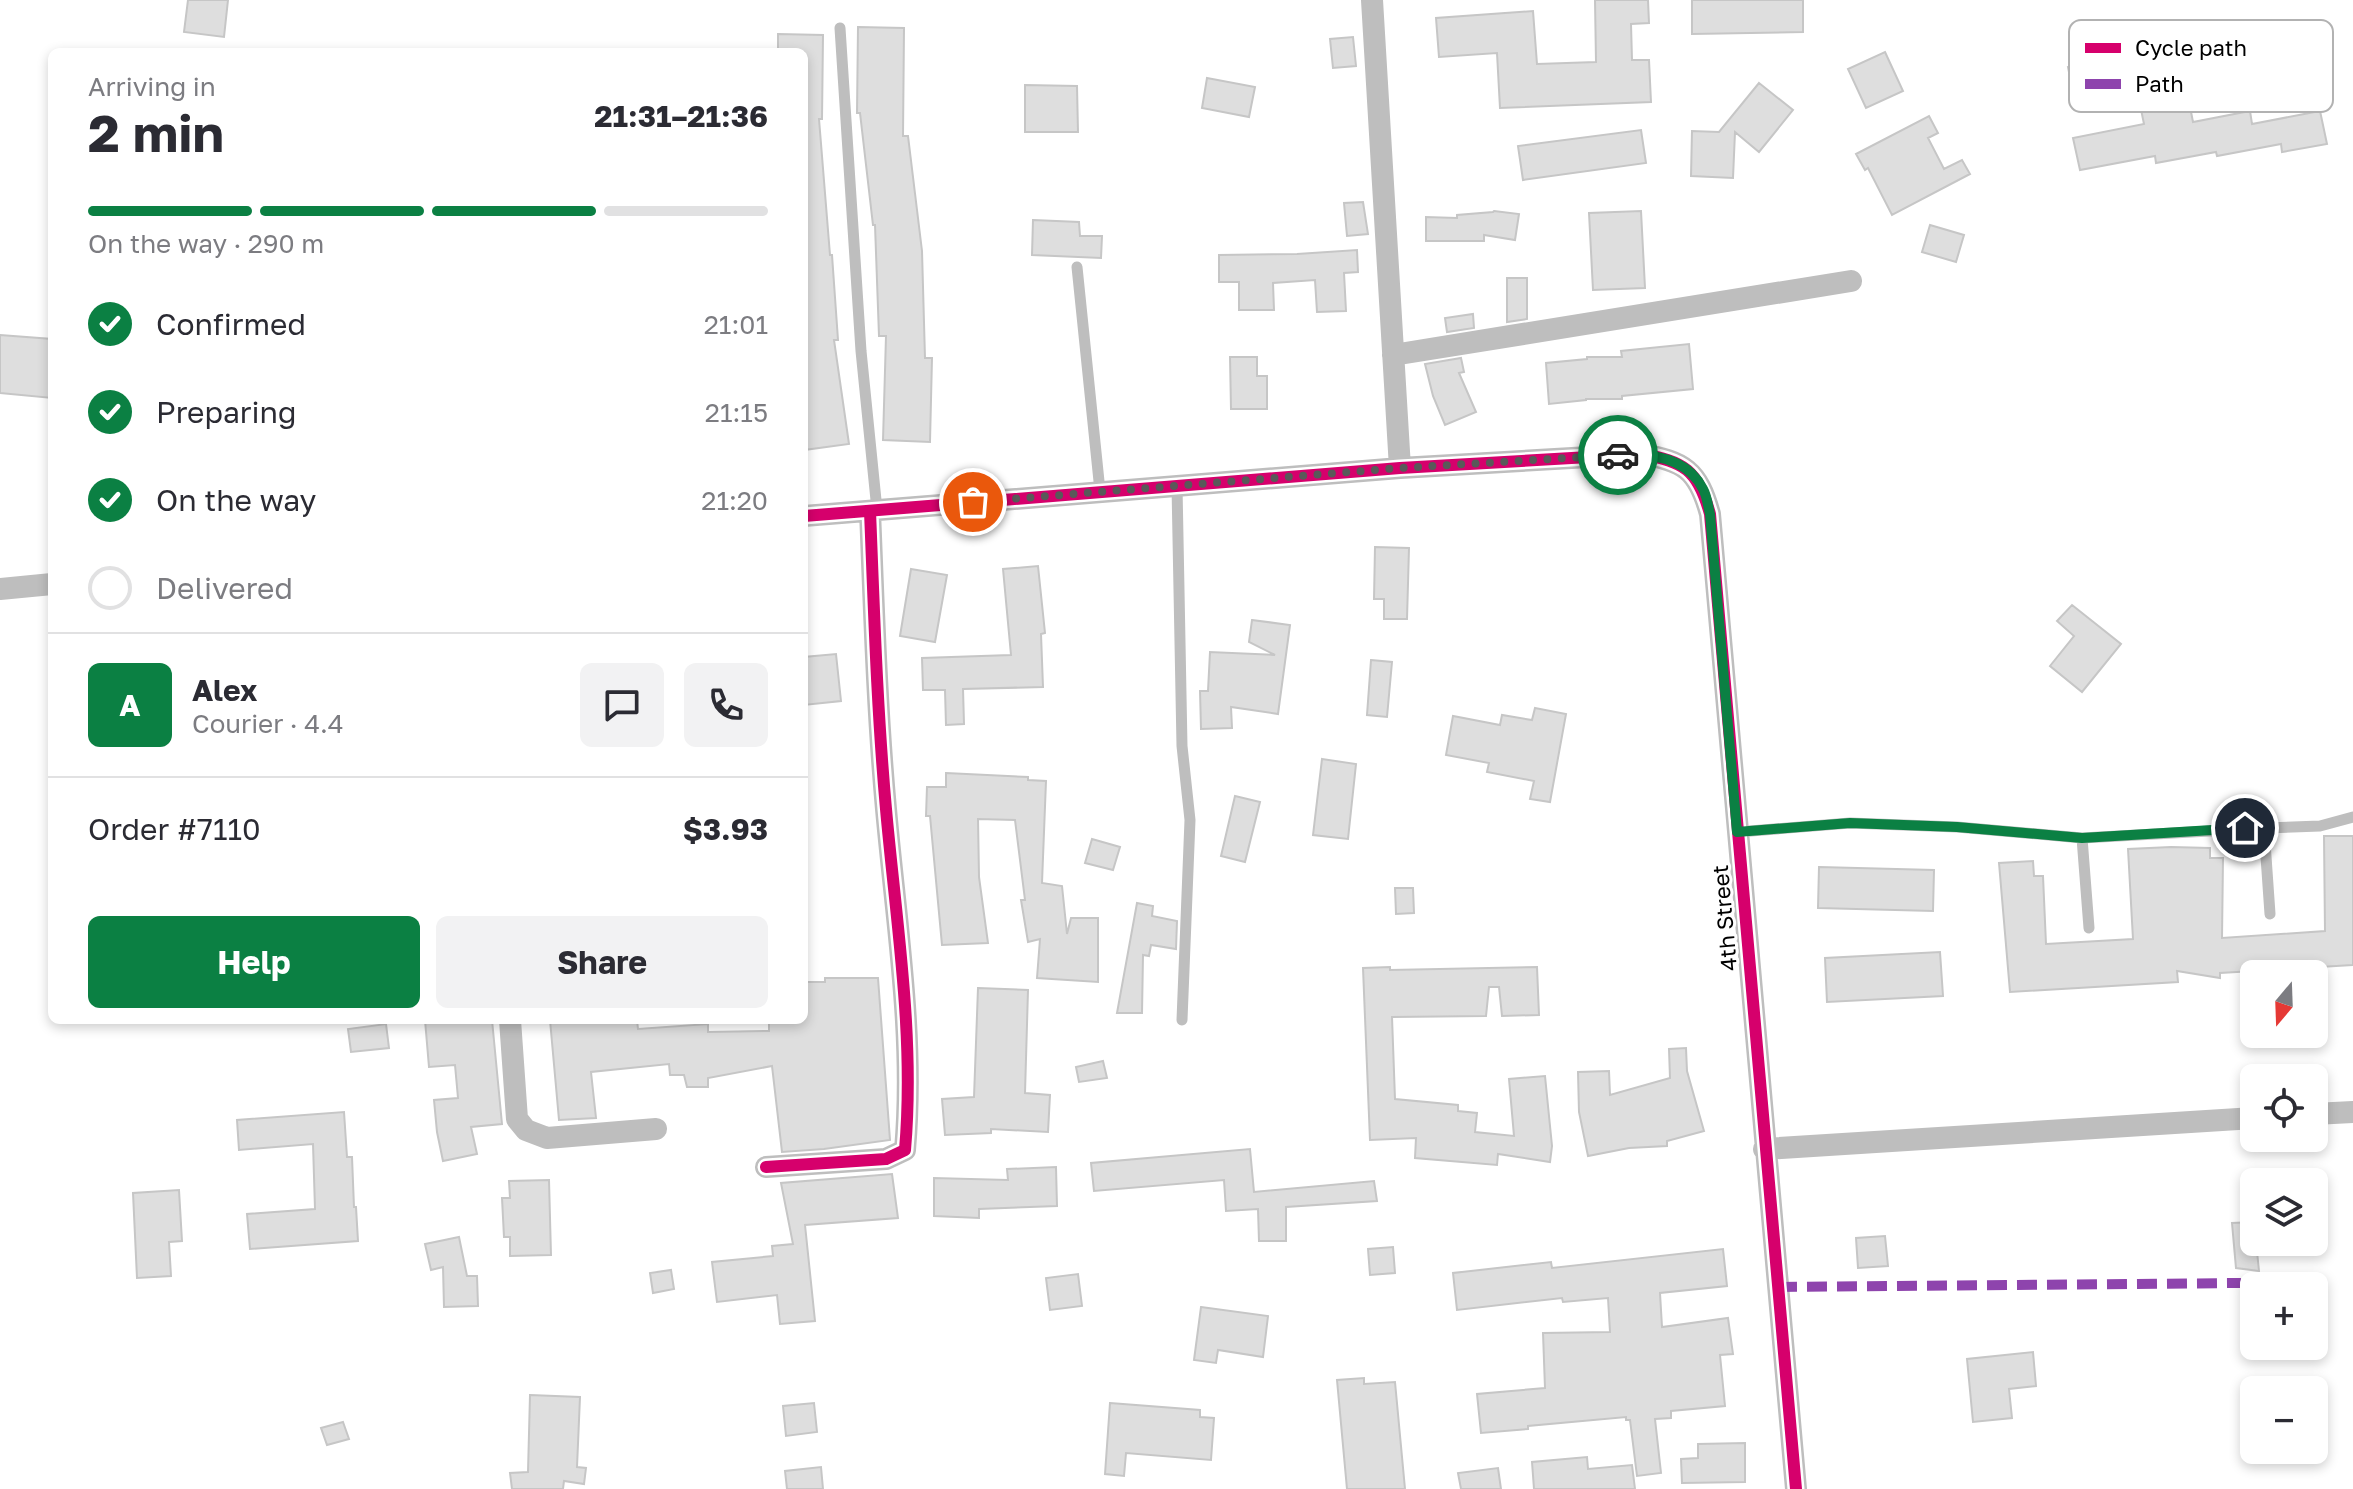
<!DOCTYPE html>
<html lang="en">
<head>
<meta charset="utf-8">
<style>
  body { margin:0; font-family:"Golos Text",sans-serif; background:#f2f2f3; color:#2b2b33; height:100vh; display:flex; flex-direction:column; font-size:30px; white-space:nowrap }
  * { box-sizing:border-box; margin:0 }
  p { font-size:26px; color:#7c7c81 }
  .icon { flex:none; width:44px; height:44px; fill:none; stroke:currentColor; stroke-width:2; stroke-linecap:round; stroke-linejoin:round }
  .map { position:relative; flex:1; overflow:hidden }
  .sheet { position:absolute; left:48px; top:48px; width:760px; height:976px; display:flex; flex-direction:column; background:#fff; border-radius:12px; box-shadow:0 4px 12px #0003 }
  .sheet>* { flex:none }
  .needle { width:52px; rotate:199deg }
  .fabs { position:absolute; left:2240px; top:960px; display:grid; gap:16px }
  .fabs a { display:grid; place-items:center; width:88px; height:88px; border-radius:12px; background:#fff; box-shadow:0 4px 12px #0003; font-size:40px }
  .pin { position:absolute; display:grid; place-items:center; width:68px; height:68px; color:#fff; margin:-34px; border:4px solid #fff; border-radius:50%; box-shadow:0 2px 8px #0007 }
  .courier { position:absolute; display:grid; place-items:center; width:80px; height:80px; margin:-40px; border:6px solid #0b8043; border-radius:50%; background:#fff; color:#222; box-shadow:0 2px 10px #0007 }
  .overview em { font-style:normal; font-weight:700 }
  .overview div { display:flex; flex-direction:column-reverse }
  .overview { display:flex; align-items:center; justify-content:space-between; height:136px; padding:0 40px }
  h1 { font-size:52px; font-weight:700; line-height:60px }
  .bar { display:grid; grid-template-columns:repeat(4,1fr); gap:12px 8px; align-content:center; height:96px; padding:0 40px }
  .bar i { height:10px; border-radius:6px; background:#e1e1e2 }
  .bar .current { background:#0b8043 }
  .bar p { grid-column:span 4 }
  .line { display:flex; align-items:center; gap:20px; padding:0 40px; border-top:2px solid #e1e1e2 }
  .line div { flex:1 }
  .round { display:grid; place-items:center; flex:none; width:84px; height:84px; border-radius:12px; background:#f2f2f3 }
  ol { padding:0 40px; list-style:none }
  li { display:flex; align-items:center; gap:24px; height:88px }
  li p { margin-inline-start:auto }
  li .icon { padding:8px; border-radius:50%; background:#0b8043; color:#fff; stroke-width:4 }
  li:last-child { color:#7c7c81 }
  li i { width:44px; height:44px; border:4px solid #e1e1e2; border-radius:50% }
  .action { display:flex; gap:16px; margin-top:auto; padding:16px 40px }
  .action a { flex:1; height:92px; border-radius:12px; background:#0b8043; color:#fff; font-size:32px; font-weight:700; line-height:92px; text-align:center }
  .action a+a { background:#f2f2f3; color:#2b2b33 }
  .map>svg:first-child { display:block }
  .building { fill:#dedede; stroke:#c6c6c6; stroke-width:2 }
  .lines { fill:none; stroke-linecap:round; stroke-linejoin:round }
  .service { stroke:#bebebe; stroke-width:11 }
  .minor { stroke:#bebebe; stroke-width:22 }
  .quiet { stroke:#8e44ad; stroke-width:10; stroke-dasharray:20 10; stroke-linecap:butt }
  .cycleway-casing { stroke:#fff; stroke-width:17 }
  .cycleway { stroke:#d6006c; stroke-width:12 }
  .done { stroke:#595959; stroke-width:8; stroke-dasharray:0 14.4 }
  .route { stroke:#0b8043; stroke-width:10 }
  .labels { text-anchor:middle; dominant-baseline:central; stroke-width:6; stroke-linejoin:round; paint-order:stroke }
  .street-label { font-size:22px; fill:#000; stroke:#fff }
  .key { fill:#fff; stroke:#b2b2b2; stroke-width:2 }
  .key-label { font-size:22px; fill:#000 }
</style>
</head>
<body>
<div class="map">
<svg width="2353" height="1489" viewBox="0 0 2353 1489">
  <rect width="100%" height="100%" fill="#fff"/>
  <path class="building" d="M188,0H228L224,37L184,32Z
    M1595,0H1648L1649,23L1631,24L1632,60H1649L1651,102L1500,108L1497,53L1439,57L1436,18L1533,11L1537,64L1596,62Z
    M1692,0H1803V32L1692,34Z
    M858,27L904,28L903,136H908L922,251L925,358H932L930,442L883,440L886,336H879L875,225H873L860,113H857Z
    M778,34L823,35L822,119H819L830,255H832L838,340H834L849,444L804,450V52H778Z
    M1353,37L1356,66L1333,68L1330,39Z
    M2313,37L2320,72L2276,80L2273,69L2186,86L2193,122L2250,111L2252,124L2320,111L2327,144L2282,152L2281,144L2217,156L2216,152L2156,163L2155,156L2080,170L2073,138L2144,124L2136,85L2074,98L2068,67L2111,58L2112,63L2240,40L2242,51Z
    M1885,52L1903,91L1866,108L1848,69Z
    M1207,78L1255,87L1249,117L1202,108Z
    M1759,83L1793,110L1759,152L1735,132L1733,178L1691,176L1692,131L1719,132Z
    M1025,85L1077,86L1078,132H1025Z
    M1929,116L1938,133L1928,138L1944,169L1962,160L1970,174L1892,215L1868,168L1865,170L1856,154Z
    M1641,130L1646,163L1523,180L1518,146Z
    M1363,202L1368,234L1347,236L1344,203Z
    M1494,211L1519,214L1515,240L1484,235V241H1426V217L1457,218V215L1493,212Z
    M1641,211L1645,288L1593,290L1589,213Z
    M1033,220L1079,222L1080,236H1102L1101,258L1032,255Z
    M1930,225L1964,235L1956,262L1922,252Z
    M1357,250L1358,272L1344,273L1346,311L1317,312L1315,280L1273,283L1274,310H1239V282H1219V255L1297,254Z
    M1507,278H1527V319L1507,322Z
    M1473,314L1474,328L1447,332L1445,318Z
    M0,335L52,339V398L0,393Z
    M1689,344L1693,389L1622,396V399H1586V400L1549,404L1546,363L1587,359V357H1622L1621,351Z
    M1230,357H1257V376H1267V409H1231Z
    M1461,358L1464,372L1459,373L1476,412L1445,425L1433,396L1425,364Z
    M1375,547L1409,548L1407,619H1384V599H1374Z
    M1038,566L1045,633L1041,634L1043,687L963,689L964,724L946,725L945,690H923L922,658L1011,655L1003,569Z
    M911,569L947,575L935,642L900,636Z
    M2072,605L2121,644L2082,692L2050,666L2074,636L2057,621Z
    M1252,620L1290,625L1278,714L1231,707L1232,728L1201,729L1200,691H1208L1210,652L1275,655L1249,642Z
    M836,654L841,701L804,705V657Z
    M1371,660L1392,662L1387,717L1367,715Z
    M1535,708L1566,714L1550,802L1530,799L1534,781L1487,772L1489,763L1446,755L1453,716L1500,725L1502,715L1532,720Z
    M1322,759L1356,764L1348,839L1313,835Z
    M946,773L1028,777V780L1046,781L1042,883L1062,886L1067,934L1071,918H1098V982L1037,978L1040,939L1028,942L1021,900H1025L1015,820L978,819L979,877L988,943L942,945L930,816H926L927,787H946Z
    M1235,796L1260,802L1245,862L1221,856Z
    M2324,836H2353V965L2220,973V978L2177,971L2178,982L2010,992L1999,863L2033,861L2034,876H2043L2046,944L2133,939L2128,849L2171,847L2210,848V858H2223L2222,938L2325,931Z
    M1092,839L1120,847L1113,870L1085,863Z
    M1819,867L1934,870L1933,911L1818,908Z
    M1395,888H1413L1414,913L1396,914Z
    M1137,903L1153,906L1152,916L1177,921L1176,949L1151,945L1149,956L1143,955L1142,1013H1117Z
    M1940,952L1943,996L1827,1002L1825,958Z
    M1390,967V970L1537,967L1539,1015L1502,1016L1499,987H1489L1486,1016L1392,1017L1395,1099L1458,1105V1111L1477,1113L1475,1132L1514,1136L1509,1079L1545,1076L1552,1146L1550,1162L1498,1154L1497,1165L1415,1158L1416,1138L1370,1140L1363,968Z
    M825,978H878L890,1140L824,1149L782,1152L772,1066L708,1078V1087H687L684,1075H670L669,1064L591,1072L596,1118L559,1120L550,1020H637L638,1029L708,1024V1032L769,1031V1020H804V982H825Z
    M978,988L1028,990L1025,1093L1050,1095L1048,1132L991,1129V1133L945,1135L942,1099L974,1097Z
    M425,1020H492L502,1124L471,1127L477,1154L443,1161L437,1132L434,1100L458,1098L455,1065L429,1067Z
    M386,1024L389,1048L351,1052L348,1029Z
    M1686,1048L1687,1071L1704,1131L1667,1141V1146L1629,1148L1588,1156L1579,1112L1578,1072L1609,1071L1610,1095L1670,1078L1669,1049Z
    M1103,1061L1107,1078L1079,1082L1076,1067Z
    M344,1112L347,1157H352L354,1207H356L358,1241L250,1249L247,1214L315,1209L313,1144L239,1150L237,1120Z
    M1250,1149L1254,1192L1374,1181L1377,1201L1286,1207V1241H1259L1258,1209L1226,1211L1224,1180L1094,1191L1091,1163Z
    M1056,1167L1057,1206L979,1209V1218L934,1216V1178L1008,1180L1007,1169Z
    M892,1174L898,1218L805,1225L815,1321L780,1324L777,1295L717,1302L712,1262L773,1256L772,1246L793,1244L781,1183Z
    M549,1180L551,1255L510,1256V1237H504L502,1198H510L509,1181Z
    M179,1190L182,1241L169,1242L171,1276L137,1278L133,1193Z
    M2254,1222V1242H2256L2259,1271L2236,1268L2232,1223Z
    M1885,1236L1888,1266L1858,1268L1856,1238Z
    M459,1237L467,1276H477L478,1306L444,1307L443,1267L431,1270L425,1244Z
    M1393,1247L1395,1273L1370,1275L1368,1249Z
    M1723,1249L1727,1286L1660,1293L1662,1327L1728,1318L1733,1354L1720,1355L1725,1406L1671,1411V1418L1655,1419L1661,1473L1637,1476L1630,1420H1626V1417L1528,1426V1429L1481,1433L1477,1394L1545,1388L1543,1333L1610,1332L1608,1298L1563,1302L1562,1298L1457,1310L1453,1273L1551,1262L1552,1268Z
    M671,1270L674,1289L653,1293L650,1273Z
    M1078,1274L1082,1306L1050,1310L1046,1278Z
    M1201,1307L1268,1316L1263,1357L1218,1350L1216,1363L1194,1360Z
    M2033,1352L2036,1386L2009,1389L2012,1418L1973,1422L1967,1359Z
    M1364,1378V1384L1395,1382L1405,1489H1347L1337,1380Z
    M530,1395L580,1397L577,1467L586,1468L584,1484L564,1481L563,1489H512L510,1473L528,1472Z
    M814,1403L817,1432L786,1436L783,1406Z
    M1110,1403L1200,1410V1417L1214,1418L1211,1460L1126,1453L1124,1476L1105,1474Z
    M343,1422L349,1439L327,1445L321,1428Z
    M1745,1443V1482L1682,1483L1681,1459L1698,1458V1444Z
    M1587,1457L1588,1469L1632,1465L1635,1489H1534L1532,1462Z
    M821,1467L823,1489H787L785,1471Z
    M1498,1468L1501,1489H1461L1458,1473Z"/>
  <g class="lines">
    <path class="service" d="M840,28L861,351L877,510
      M1077,267L1100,491
      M1177,486L1182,746L1190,820L1182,1020
      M2264,828L2320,826L2353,817
      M1738,832L1850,823L1957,827L2082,838L2264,828L2270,914
      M2082,838L2089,928"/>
    <path class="minor" d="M1372,0L1400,468
      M1393,355L1851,281
      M804,516L1400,468L1641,454C1684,461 1698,470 1710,514L1796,1489
      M0,589L52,584
      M510,1020L517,1119L526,1130L547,1138L656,1129
      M2314,1114L2353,1112
      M1764,1149L2254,1118
      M766,1167L886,1159L905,1150C915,1036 896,922 886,809C877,710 874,610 870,511"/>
    <path class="quiet" d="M1777,1287L2241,1283"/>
    <g class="cycleway-casing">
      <path id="cycleway" d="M804,516L1400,468L1641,454C1684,461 1698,470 1710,514L1796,1489
        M766,1167L886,1159L905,1150C915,1036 896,922 886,809C877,710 874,610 870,511"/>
    </g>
    <use href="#cycleway" class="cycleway"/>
  </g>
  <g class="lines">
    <path class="done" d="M973,502L1400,468L1618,455"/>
    <path class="route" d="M1618,455C1649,453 1687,457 1703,489C1707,496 1708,506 1710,514L1737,832L1850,823L1957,827L2082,838L2245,828"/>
  </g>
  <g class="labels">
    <g class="street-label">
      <text transform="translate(1724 918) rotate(-95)">4th Street</text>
    </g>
  </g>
  <rect x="2069" y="20" width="264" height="92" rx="12" class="key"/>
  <rect x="2085" y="43" width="36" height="10" fill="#d6006c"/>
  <rect x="2085" y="79" width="36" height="10" fill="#8e44ad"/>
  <g class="key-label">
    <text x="2135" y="56">Cycle path</text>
    <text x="2135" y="92">Path</text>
  </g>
</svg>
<div class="fabs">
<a><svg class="needle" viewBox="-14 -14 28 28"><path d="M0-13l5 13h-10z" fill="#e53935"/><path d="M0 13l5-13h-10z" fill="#7c7c81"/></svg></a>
<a><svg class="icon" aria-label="locate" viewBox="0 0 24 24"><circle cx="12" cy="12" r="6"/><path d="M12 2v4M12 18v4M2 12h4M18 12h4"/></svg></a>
<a><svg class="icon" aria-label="layers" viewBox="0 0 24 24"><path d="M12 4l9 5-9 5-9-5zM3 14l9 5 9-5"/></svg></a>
<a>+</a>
<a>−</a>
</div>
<div class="pin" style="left:973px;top:502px;background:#ea580c"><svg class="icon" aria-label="bag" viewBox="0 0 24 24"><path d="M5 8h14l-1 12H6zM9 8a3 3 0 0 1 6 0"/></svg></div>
<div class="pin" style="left:2245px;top:828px;background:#1f2937"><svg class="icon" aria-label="home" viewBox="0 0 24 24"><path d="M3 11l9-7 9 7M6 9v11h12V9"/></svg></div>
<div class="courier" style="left:1618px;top:455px"><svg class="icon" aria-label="car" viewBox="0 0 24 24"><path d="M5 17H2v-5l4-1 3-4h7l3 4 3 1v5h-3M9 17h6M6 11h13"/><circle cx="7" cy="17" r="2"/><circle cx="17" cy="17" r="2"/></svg></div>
<section class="sheet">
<div class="overview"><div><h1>2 min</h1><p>Arriving in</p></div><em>21:31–21:36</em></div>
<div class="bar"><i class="current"></i><i class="current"></i><i class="current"></i><i></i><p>On the way · 290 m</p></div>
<ol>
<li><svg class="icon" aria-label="check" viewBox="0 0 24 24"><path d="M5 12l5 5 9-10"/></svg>Confirmed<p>21:01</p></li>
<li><svg class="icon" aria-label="check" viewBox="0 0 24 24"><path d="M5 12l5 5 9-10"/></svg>Preparing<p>21:15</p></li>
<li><svg class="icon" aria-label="check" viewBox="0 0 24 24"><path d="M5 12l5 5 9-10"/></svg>On the way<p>21:20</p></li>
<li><i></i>Delivered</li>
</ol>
<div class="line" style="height:144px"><b class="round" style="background:#0b8043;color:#fff">A</b><div><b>Alex</b><p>Courier · 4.4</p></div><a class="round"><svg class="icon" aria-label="chat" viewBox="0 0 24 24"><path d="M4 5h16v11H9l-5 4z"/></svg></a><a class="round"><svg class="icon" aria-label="phone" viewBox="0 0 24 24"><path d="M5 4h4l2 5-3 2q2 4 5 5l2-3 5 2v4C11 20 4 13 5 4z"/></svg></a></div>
<div class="line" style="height:104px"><div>Order #7110</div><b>$3.93</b></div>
<div class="action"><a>Help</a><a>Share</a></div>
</section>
</div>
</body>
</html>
